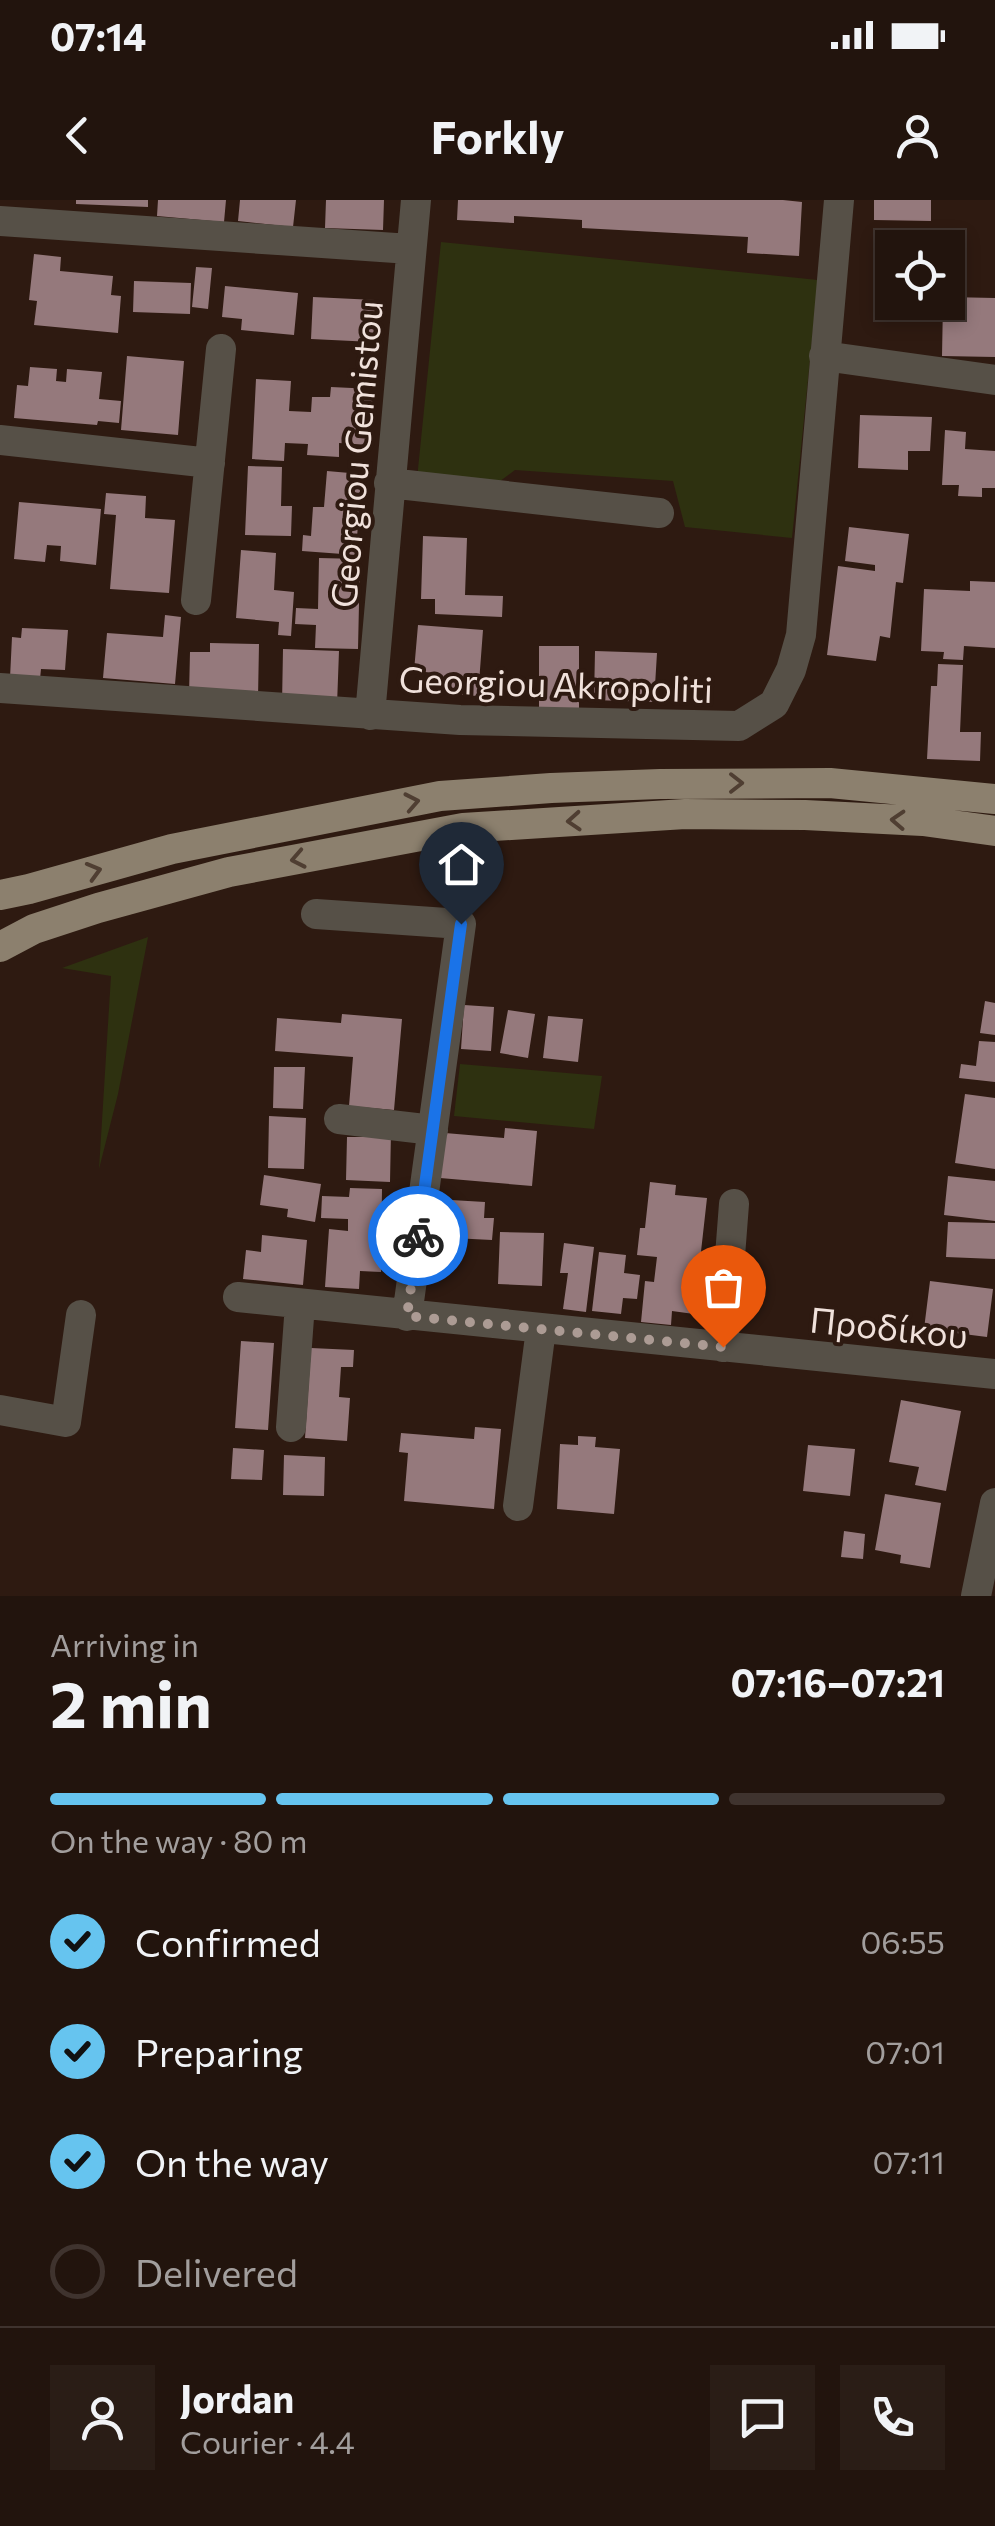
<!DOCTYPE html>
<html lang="en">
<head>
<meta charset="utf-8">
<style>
  body { margin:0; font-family:Commissioner,sans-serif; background:#2a1d16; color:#f1f3f6; height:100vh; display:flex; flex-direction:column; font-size:38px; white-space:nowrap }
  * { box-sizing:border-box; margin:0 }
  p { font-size:32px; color:#a29e9d }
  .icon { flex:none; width:55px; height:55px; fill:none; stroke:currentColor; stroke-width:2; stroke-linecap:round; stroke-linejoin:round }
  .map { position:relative; height:1396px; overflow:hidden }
  .details { display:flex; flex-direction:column; background:#22140d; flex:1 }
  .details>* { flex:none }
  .controls { position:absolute; left:875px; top:30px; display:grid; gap:20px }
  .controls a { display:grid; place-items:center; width:90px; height:90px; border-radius:0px; background:#22140d; box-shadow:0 5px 15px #0003,0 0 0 2px #3f332e; font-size:50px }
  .pin { position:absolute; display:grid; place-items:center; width:85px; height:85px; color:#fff; margin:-102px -42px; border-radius:50% 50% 50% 0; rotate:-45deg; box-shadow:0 0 10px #0007 }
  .pin .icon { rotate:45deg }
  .courier { position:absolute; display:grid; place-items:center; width:100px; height:100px; margin:-50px; border:8px solid #1a73e8; border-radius:50%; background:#fff; color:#222; box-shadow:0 2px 12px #0007 }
  .overview em { font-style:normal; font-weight:700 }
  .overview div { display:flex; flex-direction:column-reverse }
  .overview { display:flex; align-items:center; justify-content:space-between; height:170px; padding:0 50px }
  h1 { font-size:65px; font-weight:700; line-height:75px }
  .bar { display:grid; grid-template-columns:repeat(4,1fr); gap:15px 10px; align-content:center; height:120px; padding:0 50px }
  .bar i { height:12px; border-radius:8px; background:#3f332e }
  .bar .selected { background:#66c4ef }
  .bar p { grid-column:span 4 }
  .line { display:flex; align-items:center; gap:25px; padding:0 50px; border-top:2px solid #3f332e }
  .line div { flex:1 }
  .round { display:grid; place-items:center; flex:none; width:105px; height:105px; border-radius:0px; background:#2a1d16 }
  ol { padding:0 50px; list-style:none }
  li { display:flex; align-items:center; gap:30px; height:110px }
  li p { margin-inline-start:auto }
  li .icon { padding:10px; border-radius:50%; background:#66c4ef; color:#111; stroke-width:4 }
  li:last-child { color:#a29e9d }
  li i { width:55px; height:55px; border:5px solid #3f332e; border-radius:50% }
  .status { display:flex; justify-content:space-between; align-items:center; height:70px; padding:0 50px; background:#22140d; direction:ltr }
  .status svg { height:28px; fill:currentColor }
  header { display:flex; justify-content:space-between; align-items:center; height:130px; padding:0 50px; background:#22140d; font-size:45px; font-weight:700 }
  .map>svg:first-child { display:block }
  .green { fill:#2e3110 }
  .building { fill:#95797c }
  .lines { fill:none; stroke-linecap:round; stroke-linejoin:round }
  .minor { stroke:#565047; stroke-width:30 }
  .major { stroke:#8c806e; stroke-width:30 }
  .oneway { stroke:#4f3e32 }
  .done { stroke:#ac9b94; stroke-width:10; stroke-dasharray:0 18 }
  .route { stroke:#1a73e8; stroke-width:12 }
  .labels { text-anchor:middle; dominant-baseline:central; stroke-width:8; stroke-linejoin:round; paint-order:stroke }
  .street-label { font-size:35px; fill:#f0e1db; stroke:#2e1a11 }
</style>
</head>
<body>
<div class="status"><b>07:14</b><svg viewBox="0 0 49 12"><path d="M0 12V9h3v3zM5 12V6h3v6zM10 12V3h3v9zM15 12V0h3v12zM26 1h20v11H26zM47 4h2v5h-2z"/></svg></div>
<header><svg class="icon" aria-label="back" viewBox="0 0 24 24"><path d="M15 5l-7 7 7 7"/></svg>Forkly<svg class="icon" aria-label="person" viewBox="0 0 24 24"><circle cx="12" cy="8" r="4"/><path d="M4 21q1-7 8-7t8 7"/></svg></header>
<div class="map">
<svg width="995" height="1396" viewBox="0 0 995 1396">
  <rect width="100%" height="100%" fill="#2e1a11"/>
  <path class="green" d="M441,42L818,80L792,338L685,327L673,281L515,270L492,287L417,279Z
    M148,737L118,894L99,969L111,776L62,768Z
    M460,864L602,876L594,929L454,916Z"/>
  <path class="building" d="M76,0H148V7L76,4Z
    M158,0H226L224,22L157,16Z
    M240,0H296L293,27L238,21Z
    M326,0H384L383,30L325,28Z
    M458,0H783L802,2L799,56L747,53L748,37L582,28V20L514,16V23L457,20Z
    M874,0H931V21L874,20Z
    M34,54L61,57L60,71L113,76L111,95L121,96L118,133L34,125L37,101L29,100Z
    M196,67L212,68L208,109L192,107Z
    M134,81L191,83L190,114L133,112Z
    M225,86L298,93L294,135L241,130L242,119L222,117Z
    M313,97L375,100L373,142L311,139Z
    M948,97L995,98V157L942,156L943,102H948Z
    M127,156L184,161L178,235L121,230Z
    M30,167L57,169L56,181L66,182L67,169L102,172L99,199L121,201L119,223L98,221L97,225L14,218L17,185L28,186Z
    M256,179L291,181L289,211L311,212L312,197H330L331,187L373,189L370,245L339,243V257L307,255L308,244L285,243L284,261L252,259Z
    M860,215L932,217L930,251H908V270L858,268Z
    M945,230L966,232L965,249L995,251V288H982V297L958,296L959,285H942Z
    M248,266L282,267L281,306H292L291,336L245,335Z
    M327,271L361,274L356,355L302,351L303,335L311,336L313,307H324Z
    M106,293L146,296L145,318L175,320L169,393L110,389L116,315L104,314Z
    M19,302L101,309L96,365L60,361L61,346L47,345L45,362L14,359Z
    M849,327L909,334L903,383L896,382L890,438L880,436L876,461L827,455L838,366L875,371V365L845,361Z
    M423,336L467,338L465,395L503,396L502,417L435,414V399H421Z
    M241,350L276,353L274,390L294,392L291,436L278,435L279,422L236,418Z
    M319,358L360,359L358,449L315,448L316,425L295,424L296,408L318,409Z
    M970,381L995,382V448L964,446L963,460L943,459L944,452L921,451L924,389L970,391Z
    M165,415L181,417L175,484L103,478L107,433L163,437Z
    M418,425L483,430L478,496L434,493L436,473L414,471Z
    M22,428L68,430L65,470L41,469L40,479L10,478L12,437L21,438Z
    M210,443L259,444L258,498L189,496L190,452H210Z
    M539,446H579V511H539Z
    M283,449L339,451L337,505L282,504Z
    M595,451L657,453L654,502L594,500Z
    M938,464L963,465L960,532H981L980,561L927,559L931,486H937Z
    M985,801L995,803V835L980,833Z
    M464,805L494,807L491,851L461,849Z
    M508,810L535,814L528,858L500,853Z
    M342,814L402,819L394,910L349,906L353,857L275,851L277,818L341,823Z
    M548,816L583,819L578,862L543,858Z
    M979,841L995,842V882L959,878L961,864L976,866Z
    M274,867H305L303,909L273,908Z
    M965,894L995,898V969L955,963Z
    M269,916L306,918L304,969L268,968Z
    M505,928L537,931L532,986L440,978L445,933L504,938Z
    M363,931L391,932L390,982L346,980L347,937H363Z
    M264,975L321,984L315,1022L287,1017L288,1009L260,1005Z
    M948,976L995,981V1021L944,1015Z
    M650,982L676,985L675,995L707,998L694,1114L672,1111L671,1125L641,1122L645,1081L654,1082L657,1057L637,1055L640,1028H645Z
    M350,988L382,989L381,1072L360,1071L359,1089L325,1087L329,1029L348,1031V1019L321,1018L322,996L349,997Z
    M434,999L485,1002L484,1018H494L492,1040L432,1037Z
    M948,1022L995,1023V1059L946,1057Z
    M500,1032L544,1033L542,1086L498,1084Z
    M262,1035L307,1040L303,1085L243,1079L246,1050L261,1052Z
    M564,1043L594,1047L586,1112L563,1109L568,1073H560Z
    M599,1052L626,1055L624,1073L640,1075L637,1099L623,1098L621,1114L592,1111Z
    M930,1081L993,1089L987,1137L924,1129Z
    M241,1141L274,1143L268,1230L235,1228Z
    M311,1148L354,1150L353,1167H341L339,1197L350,1198L347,1241L305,1238Z
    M901,1200L961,1211L946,1291L915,1285L919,1267L889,1262Z
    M475,1227L501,1229L494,1309L404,1301L408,1253L399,1252L401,1233L474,1239Z
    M578,1236L596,1237L595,1247L620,1249L614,1314L557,1309L560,1244L578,1245Z
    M808,1245L855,1249L850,1296L803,1291Z
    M233,1248L264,1250L262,1280L231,1279Z
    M284,1255L325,1257L324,1296L283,1295Z
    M885,1294L941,1303L930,1368L900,1363L901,1355L875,1350Z
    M844,1331L865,1334L863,1359L841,1357Z"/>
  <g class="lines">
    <path class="minor" d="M0,21L410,49
      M824,156L995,180
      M0,240L210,263
      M389,283L659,313
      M196,400L221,149
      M0,488L460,520L739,526L774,504L791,470L801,435L839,0
      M370,515L416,0
      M316,714L461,724L407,1116
      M339,919L433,930
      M238,1097L995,1174
      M723,1147L734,1004
      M0,1210L66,1222L81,1115
      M291,1227L300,1104
      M518,1306L541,1129
      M976,1396L995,1303"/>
    <path class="major" d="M0,695L29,689L172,649L440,596L551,588L660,584L830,583L995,599
      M0,747L34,729L98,708L229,672L463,628L685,614L805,615L923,621L995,631"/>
  </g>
  <defs><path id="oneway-chevron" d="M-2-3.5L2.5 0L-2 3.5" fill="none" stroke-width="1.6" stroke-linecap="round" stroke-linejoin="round" transform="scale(2.5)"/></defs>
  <g class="oneway">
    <use href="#oneway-chevron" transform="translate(736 583)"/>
    <use href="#oneway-chevron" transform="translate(412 602) rotate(-11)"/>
    <use href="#oneway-chevron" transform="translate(898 620) rotate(-177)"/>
    <use href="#oneway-chevron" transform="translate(574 621) rotate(176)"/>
    <use href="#oneway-chevron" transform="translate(298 659) rotate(169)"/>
    <use href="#oneway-chevron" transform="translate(94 671) rotate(-16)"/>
  </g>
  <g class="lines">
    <path class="done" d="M418,1036L407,1116L723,1147"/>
    <path class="route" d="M418,1036L461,724"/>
  </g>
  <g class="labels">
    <g class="street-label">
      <text transform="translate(355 254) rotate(-85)">Georgiou Gemistou</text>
      <text transform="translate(556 483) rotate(2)">Georgiou Akropoliti</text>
      <text transform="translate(889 1126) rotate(6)">Προδίκου</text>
    </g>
  </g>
</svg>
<div class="controls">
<a><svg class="icon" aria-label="locate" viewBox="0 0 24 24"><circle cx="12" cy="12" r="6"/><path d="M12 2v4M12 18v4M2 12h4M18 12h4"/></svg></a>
</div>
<div class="pin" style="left:723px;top:1147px;background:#ea580c"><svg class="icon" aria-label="bag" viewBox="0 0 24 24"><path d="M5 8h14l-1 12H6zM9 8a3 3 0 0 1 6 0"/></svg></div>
<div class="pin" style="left:461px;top:724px;background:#1f2937"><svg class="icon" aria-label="home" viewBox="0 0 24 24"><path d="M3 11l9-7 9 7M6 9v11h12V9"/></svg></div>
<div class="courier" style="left:418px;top:1036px"><svg class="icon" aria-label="bike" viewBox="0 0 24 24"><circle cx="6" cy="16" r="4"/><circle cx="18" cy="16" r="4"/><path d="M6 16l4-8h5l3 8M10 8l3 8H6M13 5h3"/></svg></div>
</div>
<section class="details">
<div class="overview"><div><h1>2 min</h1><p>Arriving in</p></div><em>07:16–07:21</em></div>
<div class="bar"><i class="selected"></i><i class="selected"></i><i class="selected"></i><i></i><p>On the way · 80 m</p></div>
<ol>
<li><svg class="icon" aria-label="check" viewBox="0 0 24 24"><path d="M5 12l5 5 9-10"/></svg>Confirmed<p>06:55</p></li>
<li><svg class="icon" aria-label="check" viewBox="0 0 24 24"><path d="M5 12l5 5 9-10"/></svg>Preparing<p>07:01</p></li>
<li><svg class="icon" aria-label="check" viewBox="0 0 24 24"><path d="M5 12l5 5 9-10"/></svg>On the way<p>07:11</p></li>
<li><i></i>Delivered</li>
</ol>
<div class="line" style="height:180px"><a class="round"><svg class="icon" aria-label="person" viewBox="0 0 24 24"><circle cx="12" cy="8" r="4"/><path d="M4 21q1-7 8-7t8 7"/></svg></a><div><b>Jordan</b><p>Courier · 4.4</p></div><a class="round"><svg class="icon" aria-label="chat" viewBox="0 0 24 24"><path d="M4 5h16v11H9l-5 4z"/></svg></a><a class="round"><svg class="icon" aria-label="phone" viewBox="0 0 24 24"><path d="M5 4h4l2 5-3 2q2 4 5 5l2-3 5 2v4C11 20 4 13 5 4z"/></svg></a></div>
</section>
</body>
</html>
